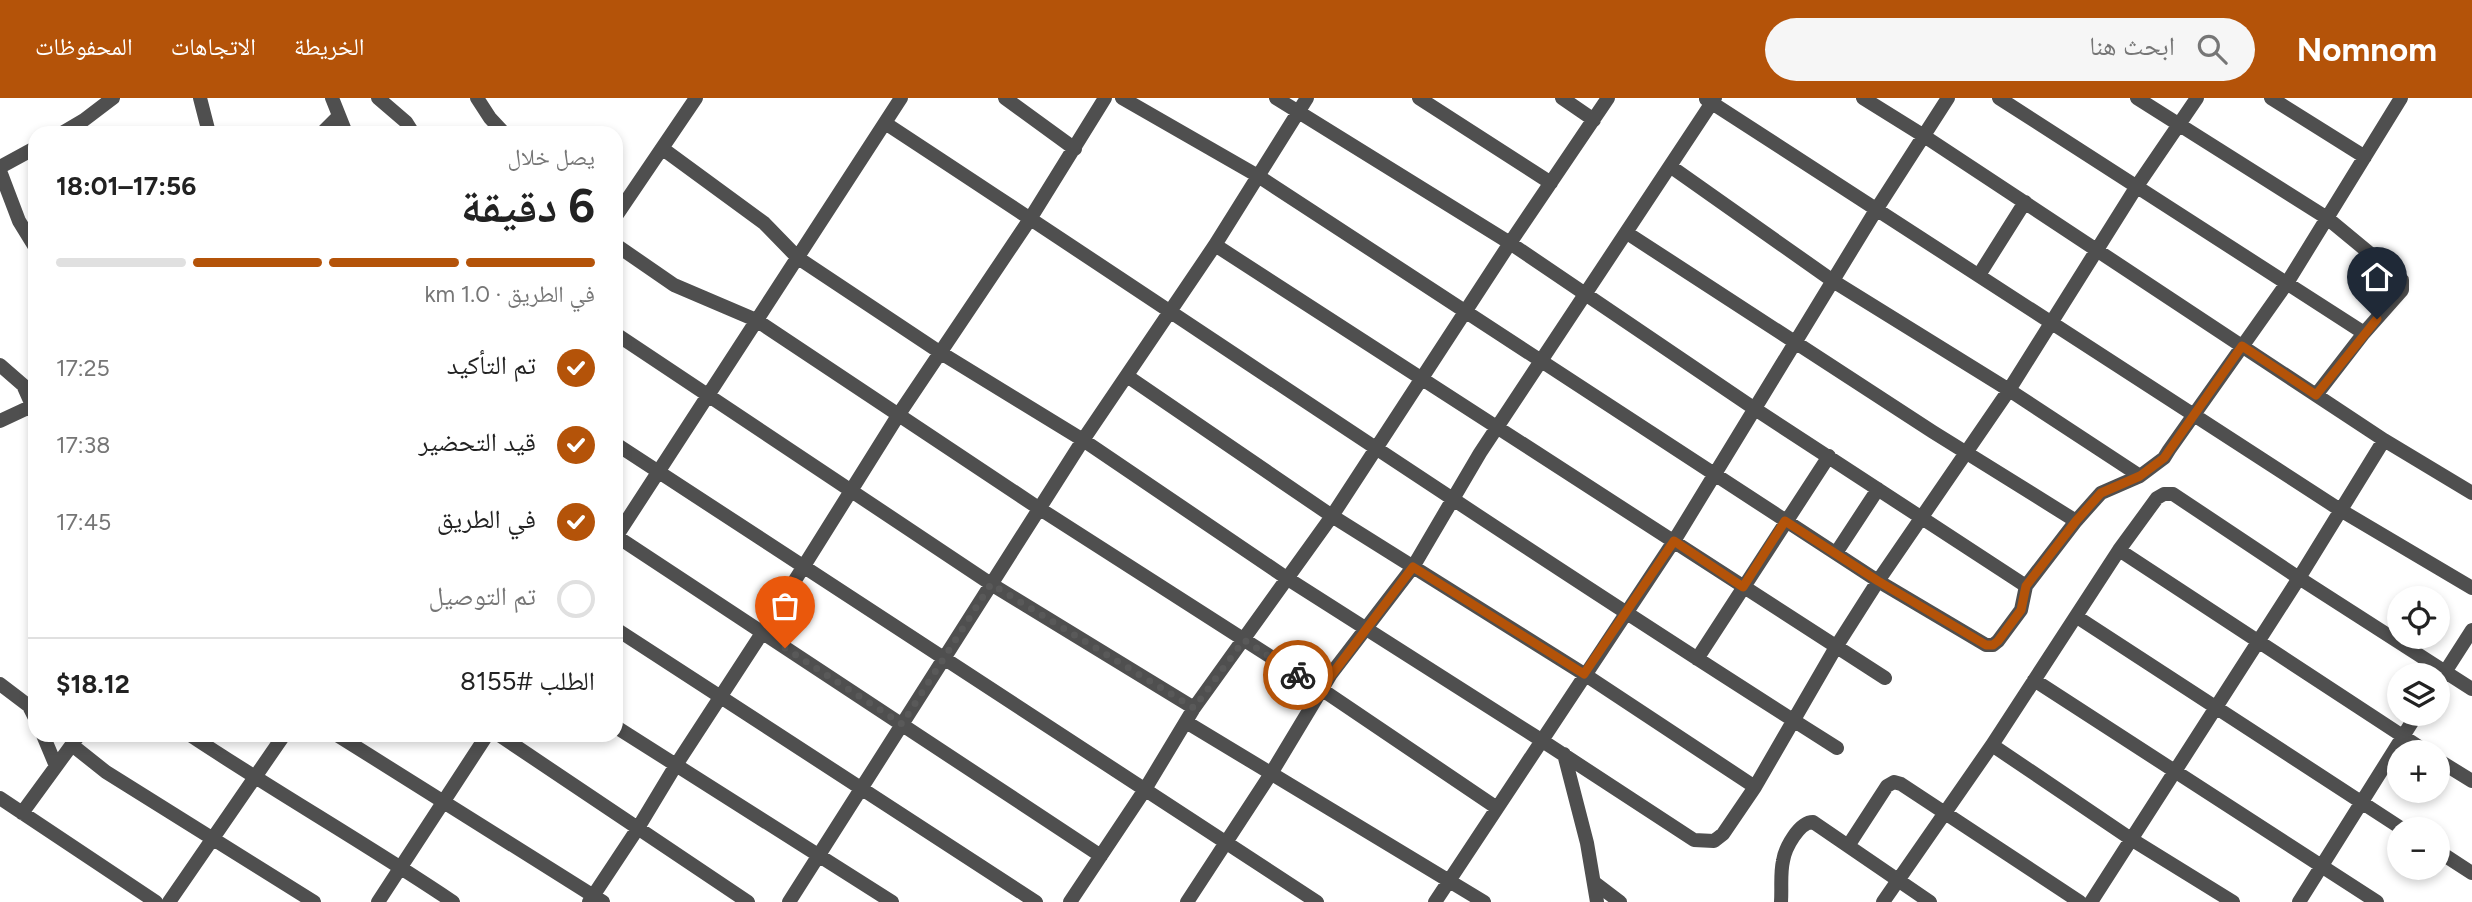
<!DOCTYPE html>
<html lang="ar">
<head>
<meta charset="utf-8">
<style>
  body { margin:0; font-family:Figtree,"Noto Naskh Arabic",sans-serif; background:#f6f6f6; color:#222; direction:rtl; height:100vh; display:flex; flex-direction:column; font-size:26px; white-space:nowrap }
  * { box-sizing:border-box; margin:0 }
  p { font-size:23px; color:#767676 }
  .icon { flex:none; width:38px; height:38px; fill:none; stroke:currentColor; stroke-width:2; stroke-linecap:round; stroke-linejoin:round }
  .map { position:relative; flex:1; overflow:hidden; direction:ltr }
  .side { position:absolute; left:28px; top:28px; width:595px; height:616px; display:flex; flex-direction:column; background:#fff; border-radius:21px; box-shadow:0 4px 10px #0003; direction:rtl }
  .side>* { flex:none }
  .controls { position:absolute; left:2387px; top:488px; display:grid; gap:14px }
  .controls a { display:grid; place-items:center; width:63px; height:63px; border-radius:50%; background:#fff; box-shadow:0 4px 10px #0003; font-size:35px }
  .pin { position:absolute; display:grid; place-items:center; width:60px; height:60px; color:#fff; margin:-72px -30px; border-radius:50% 50% 50% 0; rotate:-45deg; box-shadow:0 0 7px #0007 }
  .pin .icon { rotate:45deg }
  .courier { position:absolute; display:grid; place-items:center; width:70px; height:70px; margin:-35px; border:5px solid #b45309; border-radius:50%; background:#fff; color:#222; box-shadow:0 2px 9px #0007 }
  .head em { font-style:normal; font-weight:700 }
  .head div { display:flex; flex-direction:column-reverse }
  .head { display:flex; align-items:center; justify-content:space-between; height:119px; padding:0 28px }
  h1 { font-size:46px; font-weight:700; line-height:52px }
  .bar { display:grid; grid-template-columns:repeat(4,1fr); gap:10px 7px; align-content:center; height:84px; padding:0 28px }
  .bar i { height:9px; border-radius:5px; background:#e0e0e0 }
  .bar .active { background:#b45309 }
  .bar p { grid-column:span 4 }
  .line { display:flex; align-items:center; gap:18px; padding:0 28px; border-top:2px solid #e0e0e0 }
  .line div { flex:1 }
  ol { padding:0 28px; list-style:none }
  li { display:flex; align-items:center; gap:21px; height:77px }
  li p { margin-inline-start:auto }
  li .icon { padding:7px; border-radius:50%; background:#b45309; color:#fff; stroke-width:4 }
  li:last-child { color:#767676 }
  li i { width:38px; height:38px; border:4px solid #e0e0e0; border-radius:50% }
  header { display:flex; align-items:center; gap:42px; box-sizing:border-box; height:98px; padding:0 35px; background:#b45309; color:#fff }
  header strong { font-size:33px }
  nav { display:flex; gap:38px; margin-inline-start:auto; font-size:24px }
  .search { width:490px; height:63px; background:#f6f6f6; display:flex; align-items:center; gap:18px; box-sizing:border-box; padding:0 24px; border-radius:38px; color:#767676; font-size:26px }
  .map>svg:first-child { display:block }
  .lines { fill:none; stroke-linecap:round; stroke-linejoin:round }
  .minor { stroke:#4f4f4f; stroke-width:14 }
  .done { stroke:#595959; stroke-width:7; stroke-dasharray:0 12.6 }
  .route { stroke:#b45309; stroke-width:9 }
</style>
</head>
<body>
<header>
<strong>Nomnom</strong>
<div class="search"><svg class="icon" aria-label="search" viewBox="0 0 24 24"><circle cx="10" cy="10" r="6"/><path d="M15 15l6 6"/></svg>ابحث هنا</div>
<nav><a>الخريطة</a><a>الاتجاهات</a><a>المحفوظات</a></nav>
</header>
<div class="map">
<svg width="2472" height="804" viewBox="0 0 2472 804">
  <rect width="100%" height="100%" fill="#fff"/>
  <g class="lines">
    <path class="minor" d="M200,0L209,35
      M332,0L346,35
      M378,0L406,24L413,35
      M477,0L490,20L504,35
      M1005,0L1075,51
      M1122,0L1258,78L1878,483L1986,547H1993L1998,543L2021,512L2026,488L2076,423L2101,395L2140,378L2164,360L2169,352L2287,185L2401,0
      M1276,0L1510,145L1755,311L2026,488
      M1419,0L1551,85
      M1562,0L1594,22
      M1863,0L1924,38L2384,342L2472,395
      M1999,0L2364,235
      M2137,0L2327,120L2402,182V192L2364,235L2316,297
      M2271,0L2365,59
      M1706,1L2342,413L2472,490
      M885,25C1202,233 1516,447 1837,650
      M62,35L84,22L113,0
      M322,35L339,18
      M663,51L764,125L798,160L941,255L1083,342L1288,481L1541,642L1694,742L1714,743L1723,736L1755,689L1836,549L1878,483L2009,292L2137,88L2197,0
      M1670,68L1833,183L2009,292L2140,378
      M0,69L35,50
      M0,73L19,123L35,149
      M616,118L696,0
      M1627,135L1933,334L2076,423
      M616,147L674,187L756,222L1040,411L1321,591L1497,710
      M1215,147L1885,580
      M1979,177L2025,104
      M616,236L991,486L1194,610
      M0,267L23,287L35,314
      M1127,278L1332,418L1584,576L1755,689
      M0,323L32,308
      M616,346L1317,804
      M616,438L1101,758
      M616,439L901,0
      M2119,452L2427,654
      M1836,455L1878,391
      M2077,519L2404,732
      M616,531L1036,804
      M1697,561L1829,358
      M2034,582L2377,804
      M2438,585L2472,532
      M0,586L29,608L35,620
      M1186,624L1484,804
      M616,629L892,804
      M43,637L56,668
      M190,637C277,695 367,746 453,804
      M337,637L603,804
      M499,637L748,804
      M72,647L106,674L314,804
      M1992,647L2131,741L2233,804
      M1564,656L1587,745L1597,804
      M2438,662L2472,683
      M0,700L156,804
      M22,715L79,637
      M1848,748L1887,688L1894,684L1901,686L2080,804
      M2438,753L2472,775
      M1595,785L1620,804
      M169,804L284,637
      M378,804L487,637
      M589,804L638,730L676,667L762,535L899,316L1030,121L1105,0
      M789,804L1083,342L1215,147L1307,0
      M1070,804L1144,693L1194,610L1332,418L1510,145L1608,0
      M1187,804L1272,674L1331,576L1413,469L1480,355L1715,0
      M1435,804L1674,443L1876,112L1948,0
      M1781,804C1782,790 1780,776 1783,763C1785,750 1799,724 1813,724L1930,804
      M1883,804L1992,647L2119,452L2157,400L2164,396H2173L2299,480L2472,591
      M2091,804L2299,480L2384,342
      M2299,804L2417,616"/>
  </g>
  <g class="lines">
    <path class="done" d="M785,550L902,626L991,486L1194,610L1244,542L1298,577"/>
    <path class="route" d="M1298,577L1321,591L1413,469L1584,576L1674,443L1743,489L1785,423L1878,483L1986,547H1993L1998,543L2021,512L2026,488L2076,423L2101,395L2140,378L2164,360L2242,248L2316,297L2377,221"/>
  </g>
</svg>
<div class="controls">
<a><svg class="icon" aria-label="locate" viewBox="0 0 24 24"><circle cx="12" cy="12" r="6"/><path d="M12 2v4M12 18v4M2 12h4M18 12h4"/></svg></a>
<a><svg class="icon" aria-label="layers" viewBox="0 0 24 24"><path d="M12 4l9 5-9 5-9-5zM3 14l9 5 9-5"/></svg></a>
<a>+</a>
<a>−</a>
</div>
<div class="pin" style="left:785px;top:550px;background:#ea580c"><svg class="icon" aria-label="bag" viewBox="0 0 24 24"><path d="M5 8h14l-1 12H6zM9 8a3 3 0 0 1 6 0"/></svg></div>
<div class="pin" style="left:2377px;top:221px;background:#1f2937"><svg class="icon" aria-label="home" viewBox="0 0 24 24"><path d="M3 11l9-7 9 7M6 9v11h12V9"/></svg></div>
<div class="courier" style="left:1298px;top:577px"><svg class="icon" aria-label="bike" viewBox="0 0 24 24"><circle cx="6" cy="16" r="4"/><circle cx="18" cy="16" r="4"/><path d="M6 16l4-8h5l3 8M10 8l3 8H6M13 5h3"/></svg></div>
<section class="side">
<div class="head"><div><h1>6 دقيقة</h1><p>يصل خلال</p></div><em>17:56–18:01</em></div>
<div class="bar"><i class="active"></i><i class="active"></i><i class="active"></i><i></i><p>في الطريق · 1.0 km</p></div>
<ol>
<li><svg class="icon" aria-label="check" viewBox="0 0 24 24"><path d="M5 12l5 5 9-10"/></svg>تم التأكيد<p>17:25</p></li>
<li><svg class="icon" aria-label="check" viewBox="0 0 24 24"><path d="M5 12l5 5 9-10"/></svg>قيد التحضير<p>17:38</p></li>
<li><svg class="icon" aria-label="check" viewBox="0 0 24 24"><path d="M5 12l5 5 9-10"/></svg>في الطريق<p>17:45</p></li>
<li><i></i>تم التوصيل</li>
</ol>
<div class="line" style="height:91px"><div>الطلب #8155</div><b>$18.12</b></div>
</section>
</div>
</body>
</html>
